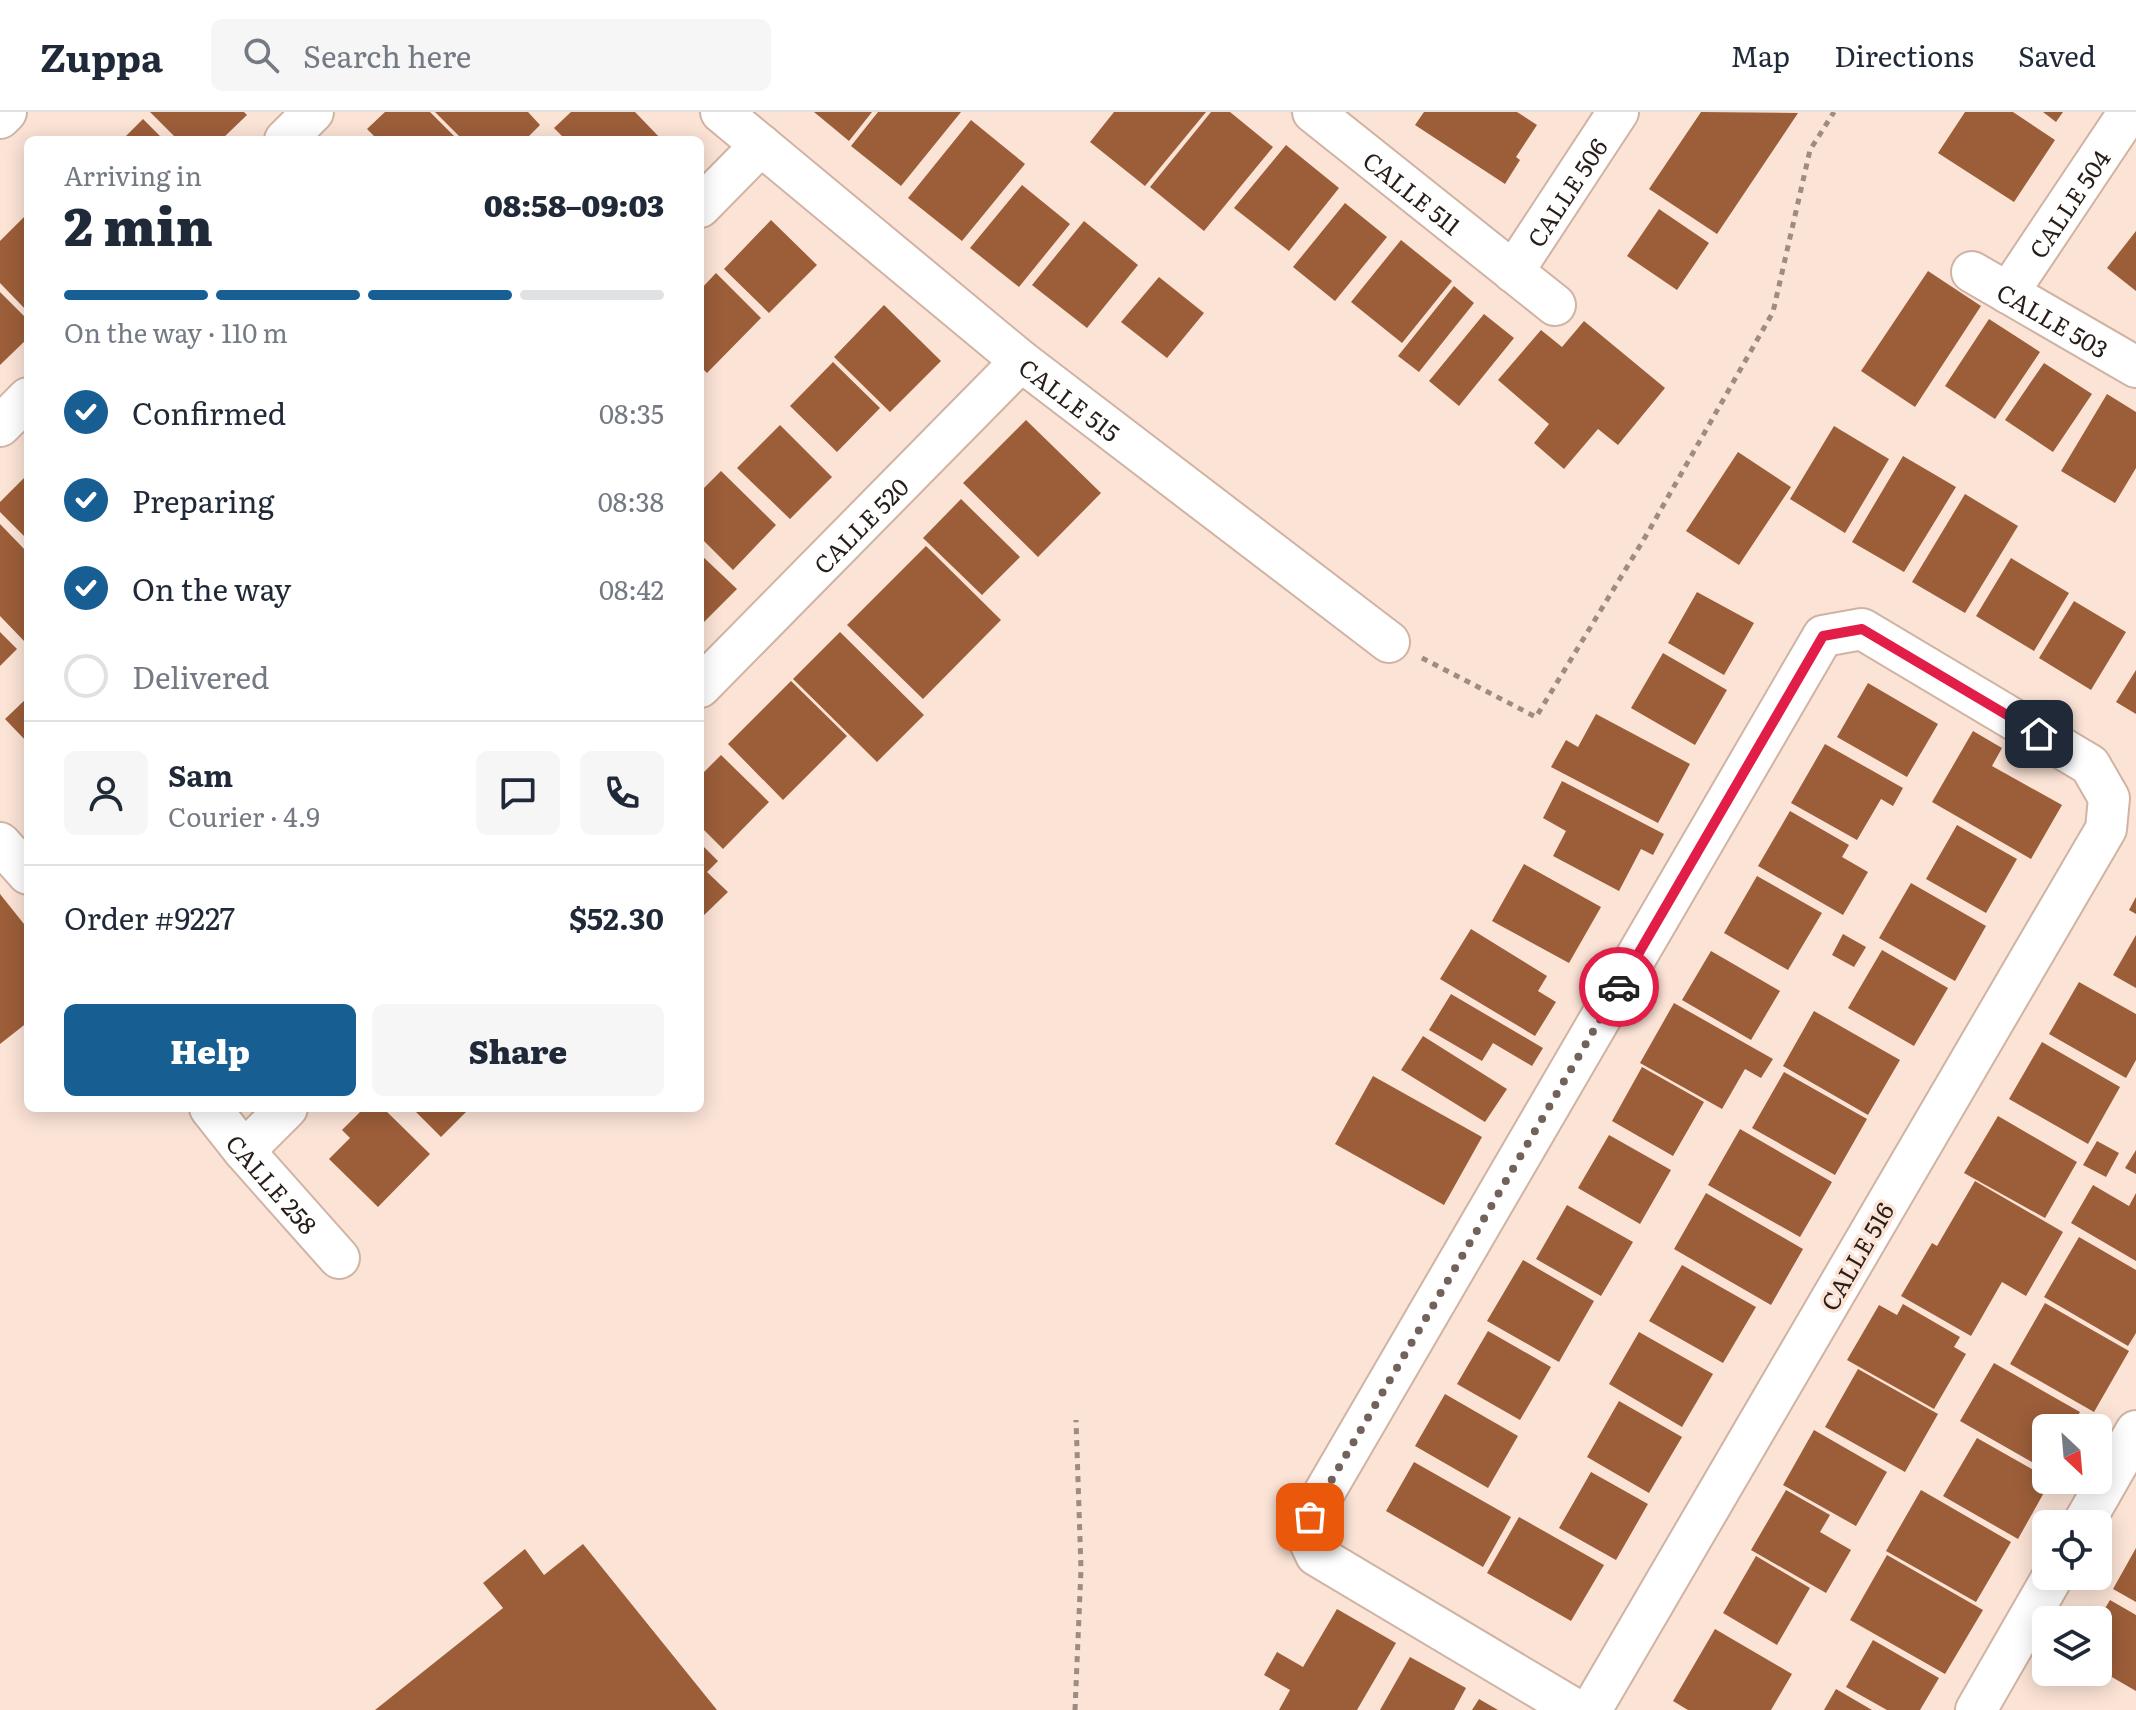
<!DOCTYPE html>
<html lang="en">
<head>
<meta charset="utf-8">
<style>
  body { margin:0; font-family:Literata,serif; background:#f6f6f7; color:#1f2937; height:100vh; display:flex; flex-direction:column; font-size:30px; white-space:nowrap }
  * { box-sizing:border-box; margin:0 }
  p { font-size:26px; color:#747a83 }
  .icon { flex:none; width:44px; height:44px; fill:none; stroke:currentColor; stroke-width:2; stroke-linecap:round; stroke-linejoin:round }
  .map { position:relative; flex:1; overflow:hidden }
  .details { position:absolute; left:24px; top:24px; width:680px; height:976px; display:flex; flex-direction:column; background:#fff; border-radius:12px; box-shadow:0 4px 20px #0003 }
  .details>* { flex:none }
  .needle { width:52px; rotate:154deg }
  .tools { position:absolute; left:2032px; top:1302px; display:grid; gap:16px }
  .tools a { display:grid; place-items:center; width:80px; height:80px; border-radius:12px; background:#fff; box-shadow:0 4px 20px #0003; font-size:40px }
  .pin { position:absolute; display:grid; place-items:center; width:68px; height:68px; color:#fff; margin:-34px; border-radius:16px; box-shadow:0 4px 12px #0006 }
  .courier { position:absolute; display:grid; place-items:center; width:80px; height:80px; margin:-40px; border:6px solid #e11d48; border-radius:50%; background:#fff; color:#222; box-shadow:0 2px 10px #0007 }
  .head em { font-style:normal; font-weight:800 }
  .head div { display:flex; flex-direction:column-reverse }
  .head { display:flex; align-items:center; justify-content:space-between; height:136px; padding:0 40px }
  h1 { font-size:52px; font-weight:800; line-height:60px }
  .bar { display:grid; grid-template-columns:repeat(4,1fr); gap:12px 8px; align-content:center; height:96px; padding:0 40px }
  .bar i { height:10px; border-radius:6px; background:#e0e1e3 }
  .bar .current { background:#175f93 }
  .bar p { grid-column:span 4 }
  .line { display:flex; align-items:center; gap:20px; padding:0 40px; border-top:2px solid #e0e1e3 }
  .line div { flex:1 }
  .round { display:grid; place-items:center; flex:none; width:84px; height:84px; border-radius:12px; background:#f6f6f7 }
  ol { padding:0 40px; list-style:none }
  li { display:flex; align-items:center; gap:24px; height:88px }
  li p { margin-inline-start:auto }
  li .icon { padding:8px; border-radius:50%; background:#175f93; color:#fff; stroke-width:4 }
  li:last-child { color:#747a83 }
  li i { width:44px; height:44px; border:4px solid #e0e1e3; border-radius:50% }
  .action { display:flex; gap:16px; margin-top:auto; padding:16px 40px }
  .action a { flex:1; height:92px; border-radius:12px; background:#175f93; color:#fff; font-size:32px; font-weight:800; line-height:92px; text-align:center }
  .action a+a { background:#f6f6f7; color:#1f2937 }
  header { display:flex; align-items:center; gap:48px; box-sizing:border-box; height:112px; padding:0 40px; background:#fff; border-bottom:2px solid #e0e1e3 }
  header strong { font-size:38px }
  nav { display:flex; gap:44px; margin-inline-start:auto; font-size:28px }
  .search { width:560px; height:72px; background:#f6f6f7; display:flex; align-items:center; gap:20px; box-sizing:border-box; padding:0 28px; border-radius:12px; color:#747a83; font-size:30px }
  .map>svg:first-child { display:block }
  .building { fill:#9c5e39 }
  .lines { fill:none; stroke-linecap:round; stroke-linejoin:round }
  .street-casing { stroke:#d0b3a3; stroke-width:44 }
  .path { stroke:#9e8b81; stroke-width:5; stroke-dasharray:6 6; stroke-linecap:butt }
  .street { stroke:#fff; stroke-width:40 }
  .done { stroke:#72625a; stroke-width:8; stroke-dasharray:0 14.4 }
  .route { stroke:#e11d48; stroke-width:10 }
  .labels { text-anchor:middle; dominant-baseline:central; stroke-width:7; stroke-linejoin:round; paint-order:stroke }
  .street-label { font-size:24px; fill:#281d17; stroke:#fbe3d6 }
</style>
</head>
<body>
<header>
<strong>Zuppa</strong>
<div class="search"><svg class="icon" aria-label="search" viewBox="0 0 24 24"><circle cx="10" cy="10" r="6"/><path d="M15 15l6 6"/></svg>Search here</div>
<nav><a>Map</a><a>Directions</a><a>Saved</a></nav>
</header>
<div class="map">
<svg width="2136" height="1598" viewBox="0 0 2136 1598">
  <rect width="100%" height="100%" fill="#fbe3d6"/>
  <path class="building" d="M150,0H244L247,3L221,28H178Z
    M385,0H430L458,28H378L367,17Z
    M435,0H528L540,13L525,28H463Z
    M571,0H635L662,28H566L554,16Z
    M814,0H872L849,29Z
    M878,0H961L901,74L851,34Z
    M1114,0H1206L1145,74L1090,30Z
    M1211,0H1230L1273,35L1204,119L1150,75Z
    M1424,0H1517L1537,13L1516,45L1520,48L1505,72L1415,13Z
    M1701,0L1798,1L1717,122L1649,77Z
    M1965,0H2013L2055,28L2014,90L1938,41Z
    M2043,0H2063L2056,10Z
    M143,7L164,28H122Z
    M971,8L1025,52L962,129L908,86Z
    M1286,33L1339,76L1289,139L1234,96Z
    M1022,73L1070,112L1019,175L970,136Z
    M1345,91L1387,125L1335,189L1293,155Z
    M1659,97L1709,131L1677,178L1627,144Z
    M28,101V200L0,171V129Z
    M771,108L817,153L769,201L724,157Z
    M1084,109L1138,153L1087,216L1032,173Z
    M2136,119V179L2107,156Z
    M1401,128L1452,169L1402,231L1351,190Z
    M1928,159L1981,194L1915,295L1861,259Z
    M716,161L761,206L707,261L700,254V178Z
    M1159,165L1204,201L1167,246L1121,210Z
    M1454,174L1474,191L1419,260L1398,244Z
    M0,180L28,208V226L0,253Z
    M884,193L941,249L890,300L834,245Z
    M1484,202L1514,226L1459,294L1429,269Z
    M1989,207L2040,240L1995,307L1945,274Z
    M1584,209L1665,276L1618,333L1598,317L1564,357L1534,331L1549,312L1498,268L1541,218L1562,235Z
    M833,250L880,296L837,340L790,294Z
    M2044,251L2092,282L2053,340L2005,308Z
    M2107,282L2136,300V356L2115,391L2061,359Z
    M1026,308L1101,381L1038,445L963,371Z
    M780,313L832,365L790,407L737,356Z
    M1834,314L1889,347L1845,421L1790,387Z
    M1738,340L1791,375L1739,453L1686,419Z
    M1903,344L1956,375L1904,460L1852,430Z
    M721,359L776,413L733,458L700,425V380Z
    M28,362V428L0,400V390Z
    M1965,382L2018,414L1965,501L1912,470Z
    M961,387L1020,445L982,483L923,426Z
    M0,412L28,441V527L25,530L0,504Z
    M926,434L1001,508L923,587L847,513Z
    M700,442L737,477L700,514Z
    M2011,446L2069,481L2034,539L1976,504Z
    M1697,480L1754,511L1724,563L1668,531Z
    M2074,489L2126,520L2091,578L2039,546Z
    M0,520L17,537L0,554Z
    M840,520L924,603L877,650L793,567Z
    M1663,541L1727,578L1695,633L1631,596Z
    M2136,558V602L2116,590Z
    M791,569L847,624L783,688L728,632Z
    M1868,571L1938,612L1907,665L1837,625Z
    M28,585V631L5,607Z
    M1596,602L1690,652L1658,711L1551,655L1566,628L1578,635Z
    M1973,619L2002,636L1992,654L2062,693L2031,747L1932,690Z
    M1825,632L1903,676L1893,694L1881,687L1857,728L1791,691Z
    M721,643L769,690L723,737L700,714V664Z
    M1562,669L1664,722L1653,743L1641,737L1619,779L1553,744L1566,719L1543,706Z
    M1790,699L1849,733L1842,745L1868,760L1843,803L1758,754Z
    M1957,713L2017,747L1986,801L1926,767Z
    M700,731L718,749L707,760L728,780L700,807Z
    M1524,752L1601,795L1569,851L1492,809Z
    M1757,764L1822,801L1788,858L1724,821Z
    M1911,771L1986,814L1955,869L1879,826Z
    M0,782L28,817V910L0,932Z
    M2136,785V802L2129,798Z
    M1471,817L1547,864L1538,879L1556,890L1535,924L1440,867Z
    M1843,822L1866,835L1854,855L1832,843Z
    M2136,823V876L2113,863Z
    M1882,838L1948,876L1914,934L1848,896Z
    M1711,839L1780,879L1751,928L1682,888Z
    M2079,870L2136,902V948L2126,966L2049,922Z
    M1451,882L1543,936L1532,954L1493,931L1482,949L1429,918Z
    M1674,891L1773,947L1761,966L1745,957L1722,997L1640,951Z
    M1814,899L1900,948L1868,1003L1783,954Z
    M1423,924L1507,977L1485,1010L1401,958Z
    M2042,930L2120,975L2088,1032L2009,987Z
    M1642,955L1704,990L1673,1044L1612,1009Z
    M1784,960L1867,1007L1835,1063L1752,1016Z
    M1373,964L1482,1025L1444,1093L1335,1032Z
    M364,996H383L430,1042L378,1095L329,1047L350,1026L342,1018Z
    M412,996H470L441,1025Z
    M1998,1004L2077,1050L2045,1106L1964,1061Z
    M1740,1017L1832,1070L1800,1125L1708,1073Z
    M1609,1023L1671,1058L1640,1112L1578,1076Z
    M2097,1029L2119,1041L2106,1065L2083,1053Z
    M2136,1038V1062L2125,1056Z
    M1975,1069L2063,1120L2026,1184L2002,1170L1971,1224L1901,1184L1932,1131L1937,1134Z
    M2093,1073L2129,1094L2136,1081V1149L2071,1111Z
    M1706,1081L1803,1137L1771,1193L1674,1137Z
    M1567,1093L1633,1130L1601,1184L1536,1147Z
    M2079,1125L2136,1158V1221L2128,1234L2044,1185Z
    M1523,1148L1594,1189L1559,1250L1487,1209Z
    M1682,1153L1756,1195L1723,1251L1649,1209Z
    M2045,1191L2129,1239L2094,1300L2010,1252Z
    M1903,1192L1960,1225L1954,1235L1966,1242L1934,1297L1847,1248L1879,1193L1897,1203Z
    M1488,1219L1551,1255L1520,1308L1457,1272Z
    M1639,1220L1713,1262L1682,1315L1609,1272Z
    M1994,1251L2080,1300L2071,1316H2046V1358L1960,1309Z
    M1858,1257L1938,1302L1905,1360L1825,1315Z
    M1445,1282L1518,1324L1488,1376L1415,1334Z
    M1619,1289L1682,1325L1649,1381L1587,1345Z
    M1814,1318L1887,1360L1856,1414L1783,1373Z
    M1977,1326L2046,1365V1368H2051L2018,1427L1943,1384Z
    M1414,1350L1511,1405L1483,1455L1386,1399Z
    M1591,1360L1648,1392L1616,1448L1559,1416Z
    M1786,1378L1830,1403L1820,1420L1851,1438L1826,1481L1751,1438Z
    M1921,1378L2011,1430L1976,1490L1886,1439Z
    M1519,1405L1604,1453L1571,1509L1487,1461Z
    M583,1432L717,1598H375L503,1496L483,1471L525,1437L544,1463Z
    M2136,1436V1490L2113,1477Z
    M1887,1443L1983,1498L1945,1562L1850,1508Z
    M1756,1444L1810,1476L1777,1533L1723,1501Z
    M2110,1488L2136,1503V1579L2098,1557V1508Z
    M1337,1497L1396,1531L1357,1598H1279L1290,1578L1264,1563L1277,1540L1303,1555Z
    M1715,1517L1792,1562L1771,1598H1688L1673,1589Z
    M1873,1528L1939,1566L1920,1598H1887L1846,1575Z
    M1410,1545L1466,1576L1454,1598H1380Z
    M1836,1577L1872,1598H1824Z
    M1479,1587L1498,1598H1472Z"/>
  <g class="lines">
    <g class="street-casing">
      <g id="street">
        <path id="s1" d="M721,0L1021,249L1389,530"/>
        <path id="s2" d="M1313,0L1555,193"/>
        <path d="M0,6L6,0"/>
        <path d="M285,28L313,0"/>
        <path d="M700,95L761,33"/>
        <path id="s3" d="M1513,160L1618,0"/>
        <path id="s4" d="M1972,160L2136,255"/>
        <path id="s5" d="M2008,181L2129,0"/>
        <path d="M0,314L28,286"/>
        <path id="s6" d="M700,575L1021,249"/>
        <path d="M0,731L28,762"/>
        <path id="s7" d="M210,996L244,1039L339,1146"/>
        <path d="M244,1039L287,996"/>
        <path d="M2083,1412L2136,1319"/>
        <path d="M1576,1598L1316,1443L1307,1424L1310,1405L1823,524L1862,517L2090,653L2109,686L2106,717L1591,1598"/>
        <path d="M1976,1598L2053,1464"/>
      </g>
    </g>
    <path class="path" d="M1422,546L1536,605L1647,422L1773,200L1810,38L1834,0
      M1075,1598L1081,1457L1076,1308"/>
    <use href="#street" class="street"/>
  </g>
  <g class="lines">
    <path class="done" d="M1310,1405L1619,875"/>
    <path class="route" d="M1619,875L1823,524L1862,517L2039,622"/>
  </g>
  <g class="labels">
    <g class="street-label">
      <text stroke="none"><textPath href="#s2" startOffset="128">CALLE 511</textPath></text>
      <text stroke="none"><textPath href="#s3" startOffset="96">CALLE 506</textPath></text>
      <text stroke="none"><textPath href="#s5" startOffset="108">CALLE 504</textPath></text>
      <text stroke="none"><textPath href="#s4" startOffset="94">CALLE 503</textPath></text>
      <text stroke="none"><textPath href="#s1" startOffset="452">CALLE 515</textPath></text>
      <text stroke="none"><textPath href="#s6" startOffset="228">CALLE 520</textPath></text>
      <text stroke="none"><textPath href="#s7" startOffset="98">CALLE 258</textPath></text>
      <text transform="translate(1856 1144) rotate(-60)">CALLE 516</text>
    </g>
  </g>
</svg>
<div class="tools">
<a><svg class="needle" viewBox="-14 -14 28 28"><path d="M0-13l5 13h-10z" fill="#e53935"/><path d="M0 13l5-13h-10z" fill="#747a83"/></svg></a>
<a><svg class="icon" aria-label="locate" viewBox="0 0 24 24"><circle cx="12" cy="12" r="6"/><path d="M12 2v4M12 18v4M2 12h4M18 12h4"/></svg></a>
<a><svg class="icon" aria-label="layers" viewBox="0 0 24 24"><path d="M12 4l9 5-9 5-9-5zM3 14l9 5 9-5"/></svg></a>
</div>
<div class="pin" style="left:1310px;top:1405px;background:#ea580c"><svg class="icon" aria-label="bag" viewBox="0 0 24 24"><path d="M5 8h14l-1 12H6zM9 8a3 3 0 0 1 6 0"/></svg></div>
<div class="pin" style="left:2039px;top:622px;background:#1f2937"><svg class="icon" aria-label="home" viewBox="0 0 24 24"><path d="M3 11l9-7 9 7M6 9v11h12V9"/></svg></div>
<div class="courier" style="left:1619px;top:875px"><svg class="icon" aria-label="car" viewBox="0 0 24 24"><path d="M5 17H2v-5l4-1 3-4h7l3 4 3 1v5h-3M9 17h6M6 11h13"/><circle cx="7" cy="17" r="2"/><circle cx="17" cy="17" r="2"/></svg></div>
<section class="details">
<div class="head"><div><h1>2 min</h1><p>Arriving in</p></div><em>08:58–09:03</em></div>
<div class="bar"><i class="current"></i><i class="current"></i><i class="current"></i><i></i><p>On the way · 110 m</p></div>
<ol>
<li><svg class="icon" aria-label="check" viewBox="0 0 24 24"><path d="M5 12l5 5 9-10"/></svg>Confirmed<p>08:35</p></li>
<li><svg class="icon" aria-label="check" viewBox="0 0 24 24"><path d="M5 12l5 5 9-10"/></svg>Preparing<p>08:38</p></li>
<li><svg class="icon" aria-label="check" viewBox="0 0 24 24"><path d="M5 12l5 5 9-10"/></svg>On the way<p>08:42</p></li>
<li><i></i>Delivered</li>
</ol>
<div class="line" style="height:144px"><a class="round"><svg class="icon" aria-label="person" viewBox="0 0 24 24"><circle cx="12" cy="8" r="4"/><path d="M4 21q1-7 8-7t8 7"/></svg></a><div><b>Sam</b><p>Courier · 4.9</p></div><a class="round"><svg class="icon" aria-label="chat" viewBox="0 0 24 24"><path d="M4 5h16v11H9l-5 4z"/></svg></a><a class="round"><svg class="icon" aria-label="phone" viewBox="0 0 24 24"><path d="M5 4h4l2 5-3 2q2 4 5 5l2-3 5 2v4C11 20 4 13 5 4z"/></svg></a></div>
<div class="line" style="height:104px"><div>Order #9227</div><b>$52.30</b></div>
<div class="action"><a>Help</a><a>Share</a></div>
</section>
</div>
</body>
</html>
